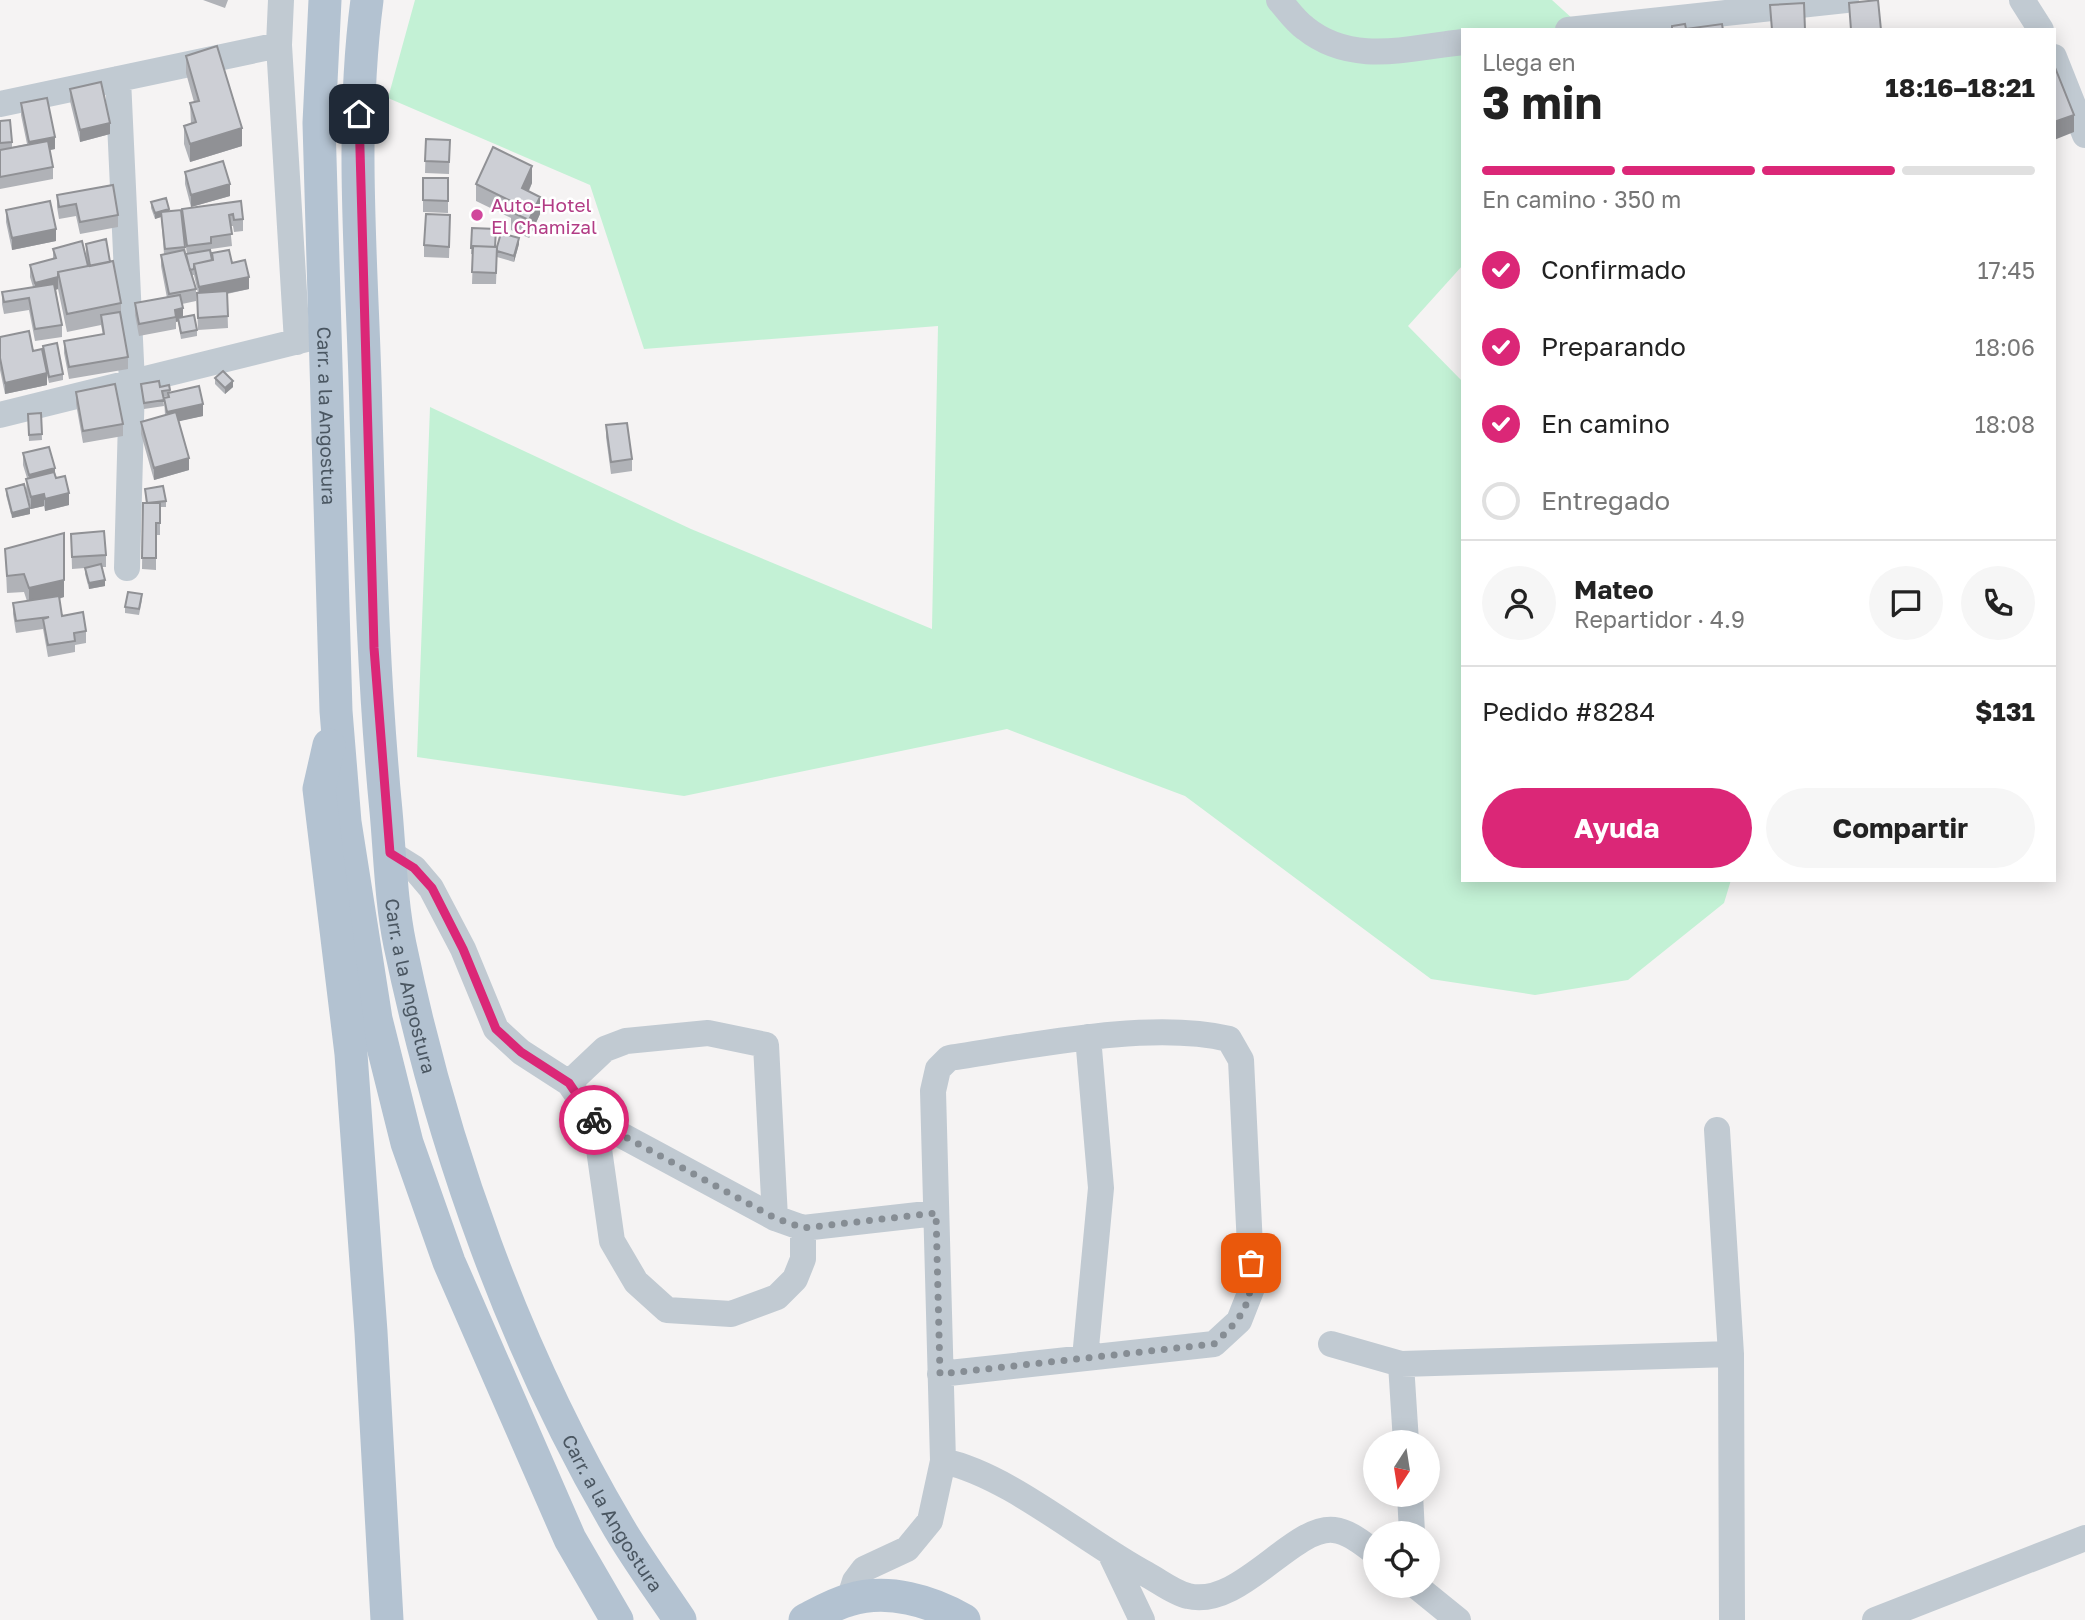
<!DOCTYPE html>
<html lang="es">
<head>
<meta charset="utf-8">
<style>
  body { margin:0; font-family:"Golos Text",sans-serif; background:#f6f6f6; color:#222; height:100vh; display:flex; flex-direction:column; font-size:26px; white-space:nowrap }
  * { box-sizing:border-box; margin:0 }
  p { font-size:23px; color:#767676 }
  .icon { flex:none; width:38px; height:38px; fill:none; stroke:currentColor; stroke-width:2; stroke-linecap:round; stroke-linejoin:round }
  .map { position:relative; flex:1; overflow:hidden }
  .side { position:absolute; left:1461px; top:28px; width:595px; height:854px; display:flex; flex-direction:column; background:#fff; border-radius:0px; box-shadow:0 4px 18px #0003 }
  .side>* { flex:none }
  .needle { width:46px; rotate:192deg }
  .controls { position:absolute; left:1363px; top:1430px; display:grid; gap:14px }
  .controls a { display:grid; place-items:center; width:77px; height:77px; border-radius:50%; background:#fff; box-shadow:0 4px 18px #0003; font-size:35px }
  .pin { position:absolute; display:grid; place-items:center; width:60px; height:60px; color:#fff; margin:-30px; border-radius:14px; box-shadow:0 4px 10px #0006 }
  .courier { position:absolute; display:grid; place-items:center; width:70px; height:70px; margin:-35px; border:5px solid #db2777; border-radius:50%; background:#fff; color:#222; box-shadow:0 2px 9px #0007 }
  .headline em { font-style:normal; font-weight:700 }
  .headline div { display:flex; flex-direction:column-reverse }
  .headline { display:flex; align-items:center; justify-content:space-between; height:119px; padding:0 21px }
  h1 { font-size:46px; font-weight:700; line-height:52px }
  .bar { display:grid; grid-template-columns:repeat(4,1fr); gap:10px 7px; align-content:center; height:84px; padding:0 21px }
  .bar i { height:9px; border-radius:5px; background:#e0e0e0 }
  .bar .active { background:#db2777 }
  .bar p { grid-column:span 4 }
  .line { display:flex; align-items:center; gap:18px; padding:0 21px; border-top:2px solid #e0e0e0 }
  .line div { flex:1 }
  .round { display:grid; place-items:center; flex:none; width:74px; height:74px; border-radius:37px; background:#f6f6f6 }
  ol { padding:0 21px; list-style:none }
  li { display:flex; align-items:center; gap:21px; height:77px }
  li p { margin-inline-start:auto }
  li .icon { padding:7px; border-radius:50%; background:#db2777; color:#fff; stroke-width:4 }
  li:last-child { color:#767676 }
  li i { width:38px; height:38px; border:4px solid #e0e0e0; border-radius:50% }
  .primary-button { display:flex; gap:14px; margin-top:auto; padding:14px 21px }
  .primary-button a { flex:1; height:80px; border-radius:42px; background:#db2777; color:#fff; font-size:28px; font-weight:700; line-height:80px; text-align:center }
  .primary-button a+a { background:#f6f6f6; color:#222 }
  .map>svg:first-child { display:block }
  .green { fill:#c3f1d5 }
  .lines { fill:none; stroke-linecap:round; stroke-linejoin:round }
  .minor { stroke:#c1cad2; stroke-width:26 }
  .major { stroke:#b3c2d1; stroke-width:33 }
  .wall { fill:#b0b2b7 }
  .shaded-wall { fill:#909195 }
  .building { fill:#cdcfd5; stroke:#909195; stroke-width:2 }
  .done { stroke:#868d94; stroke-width:7; stroke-dasharray:0 12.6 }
  .route { stroke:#db2777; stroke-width:9 }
  .hotel-dot { fill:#d1479c; stroke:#fff; stroke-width:2.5 }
  .labels { text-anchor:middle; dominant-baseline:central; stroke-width:5; stroke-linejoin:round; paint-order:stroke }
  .hotel-label { font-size:19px; fill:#b23c85; stroke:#fff; text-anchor:start }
  .street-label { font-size:19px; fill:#4a5661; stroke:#fff }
</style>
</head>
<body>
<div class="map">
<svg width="2085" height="1620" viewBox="0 0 2085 1620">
  <rect width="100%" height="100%" fill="#f5f3f3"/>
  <path class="green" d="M415,0H1552L1585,30H1463V265L1408,326L1463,382V880H1731L1724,903L1628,980L1535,995L1431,979L1185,796L1007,729L684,796L417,757L430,407L691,529L932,629L938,326L644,349L590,185L388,98Z"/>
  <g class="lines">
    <path class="minor" d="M281,0L279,45L297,342
      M1279,0C1287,9 1295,21 1305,28C1352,66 1408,48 1463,42
      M2022,0L2041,30
      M1568,30L1846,0
      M2054,57L2085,135
      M118,79L132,383L127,568
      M0,104L279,45
      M0,415L311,338
      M390,853L414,868L431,888L463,949L496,1029L521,1052L569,1083L595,1121L775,1218L803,1228L936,1213
      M569,1083L605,1049L626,1041L708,1033L766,1045L775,1218
      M595,1121L612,1241L636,1282L667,1310L731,1314L777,1297L795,1279L803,1259V1228
      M1717,1130L1731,1354L1732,1620
      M1331,1344L1401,1364L1731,1354
      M1085,1358L1101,1188L1088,1037
      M1401,1364L1406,1442
      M943,1461C1009,1475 1083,1540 1146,1574C1159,1581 1174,1593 1188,1596C1240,1609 1293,1525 1334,1530C1350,1532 1363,1544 1376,1553
      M1410,1494L1412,1533
      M1111,1555L1142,1620
      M1416,1586L1458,1620
      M849,1600L855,1581L864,1569L907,1549L930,1521L943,1461L933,1091L938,1069L949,1058C1030,1046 1150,1020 1229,1039L1241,1060L1252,1288L1239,1321L1214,1344L940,1374
      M1875,1620L2085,1538"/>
    <g class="major">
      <path id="s1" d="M325,0L319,123L336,711L345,822L376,1019L407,1143L449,1262L570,1539L617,1620"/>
      <path id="s2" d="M367,0C349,137 363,277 366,414C370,546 373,678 386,811C390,855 391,902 400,945C442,1147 514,1350 619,1528C638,1560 660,1590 680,1620"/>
      <path d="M329,745L319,789L351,1054L371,1332L387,1620"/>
      <path d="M805,1620C819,1613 834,1604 849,1600C888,1588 931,1601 964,1620"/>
    </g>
  </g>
  <path class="wall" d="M203,0H228L225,8Z
    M186,56L242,146L190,162L184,144V126L191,124L190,103L194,102L186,73Z
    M70,89L110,134L80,142L70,101Z
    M21,103L55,149L50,150L53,167V179L0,189V121L12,142V147L27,144L21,115Z
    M426,139L450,140L449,174L425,173Z
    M185,172L230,196L191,207L185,184Z
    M423,178H448V213L423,212Z
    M532,183L529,191L540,214L529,238L511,230V218L476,201V184Z
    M57,195L118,215V227L80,234L76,216L59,219L57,207Z
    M241,201L243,219V231L234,232L233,226H230L232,246L211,249L212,260V253L232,263L249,289L227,294L228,328L198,330L197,305V293H198L194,275H192L196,289V301L182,304L183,317L197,330V336L181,339L178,321L176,322V329L139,336L135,315V303L167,298L161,266V255L164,254L161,217L155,219L151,208V202L169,211L185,247L186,254H187L182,221V209Z
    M6,210L56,241L12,250L6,222Z
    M450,227L449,258L424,257V245Z
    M472,228L495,247L519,244L514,262L497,257L496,284H472L473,254H471Z
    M86,244L110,262L121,303V320L128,357V369L69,379L64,353V341L103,335L101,325L67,332L58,289L56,290L62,325V337L35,341L29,310L4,314L2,304V292L33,287L30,277V265L53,259V249L86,256Z
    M0,337L33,351L43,352V346L63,374V380L49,383L47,375V385L5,394L0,370Z
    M215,378L233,387L225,394L215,384Z
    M141,384L160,387L169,385L170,392L203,416L178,421L189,470L154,480L141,434V422L165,415L164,398L168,396L163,397L164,406L144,409Z
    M76,392L123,424V436L83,443L76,404Z
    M41,413L42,440L29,441L28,414Z
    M606,425L632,459V471L611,474L606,437Z
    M23,453L55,472L56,478L69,505L45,511L44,506L31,509L26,490L27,478L23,465Z
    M6,489L30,514L12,518L6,495Z
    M145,489L166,501V507H160V535H156V570L142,569L143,503H146Z
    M71,534L106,555V567H102L105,586L89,589L85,574V568L72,569Z
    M5,549L64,597L59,599L62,616L86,631V643L75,645V652L48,657L43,629L16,633L13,614V603L27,601L24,592L7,593Z
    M142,600L139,615L125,613V607Z"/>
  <path class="shaded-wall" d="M2074,115V132L2054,140V122Z
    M110,123V134L80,142V130Z
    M242,128V146L190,162V144Z
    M55,137V149L29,154V142Z
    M532,166V183L522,205V188Z
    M230,184V196L191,207V195Z
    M540,197V214L529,238V220Z
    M169,209V215L161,212V217L155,219V213Z
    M56,229V241L12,250V238Z
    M519,238V244L514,262V256Z
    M58,277V289L35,295V283Z
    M249,277V289L199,299V287Z
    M183,308V320L176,322L175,310Z
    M47,373V385L5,394V383Z
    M233,381V387L225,394V388Z
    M203,404V416L167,424V412Z
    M189,458V470L154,480V468Z
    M55,468V480L29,487V475Z
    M69,493V505L45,511V499Z
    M44,494V506L31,509V497Z
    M30,508V514L12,518V513Z
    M64,580V597L29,606V588Z
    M105,580V586L89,589V583Z"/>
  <path class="building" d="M1878,0L1881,30H1851L1849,3Z
    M1804,3L1805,30H1772L1770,5Z
    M1685,24L1686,29L1722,24L1723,30H1672V26Z
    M217,46L242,128L190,144L184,126L196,122L190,103L199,101L186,56Z
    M2054,65L2074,115L2054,122Z
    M101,82L110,123L80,130L70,89Z
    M47,98L55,137L29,142L21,103Z
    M10,120L12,142L0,143V121Z
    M426,139L450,140L449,162L425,161Z
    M48,141L53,167L0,177V150Z
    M493,147L532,166L522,188L540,197L529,220L511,212L515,203L476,184Z
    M223,161L230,184L191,195L185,172Z
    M423,178H448V201L423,200Z
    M113,185L118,215L80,222L76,204L59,207L57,195Z
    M166,198L169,209L155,213L151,202Z
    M50,201L56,229L12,238L6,210Z
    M241,201L243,219L234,220L233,214L229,215L232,234L211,237V243L187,246L182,209Z
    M181,210L185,247L165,249L161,212Z
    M426,214L450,215L449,247L424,245Z
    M472,228L496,229L495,247L473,246V248H471Z
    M501,233L519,238L514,256L497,251V247Z
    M106,239L110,262L90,266L86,244Z
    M82,241L88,266L58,272V277L35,283L30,265L56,258L53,249Z
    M473,246L497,247L496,273L472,272Z
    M184,250L196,289L169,294L161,255Z
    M210,250L212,260L194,264V269L190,270L186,254Z
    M229,250L232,263L245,260L249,277L199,287L194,264L213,260L212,253Z
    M113,261L121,303L67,314L58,272Z
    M54,284L62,325L35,329L29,298L4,302L2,292Z
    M227,291L228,316L198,318L197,293Z
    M180,295L183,308L175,310L176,317L139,324L135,303Z
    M120,312L128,357L69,367L64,341L104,334L101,315Z
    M194,315L197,330L181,333L178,318Z
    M29,331L33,351L42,349L47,373L5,383L0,358V337Z
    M57,343L63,374L49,377L43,346Z
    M223,371L233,381L225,388L215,378Z
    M159,381L160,387L169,385L170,390L162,391L164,400L144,403L141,384Z
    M115,384L123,424L83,431L76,392Z
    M199,386L203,404L167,412L164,398L169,397L168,393Z
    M176,412L189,458L154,468L141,422Z
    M41,413L42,434L29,435L28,414Z
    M627,423L632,459L611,462L606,425Z
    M49,447L55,468L29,475L23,453Z
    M54,472L56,478L65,476L69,493L45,499L44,494L31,497L26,479Z
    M24,484L30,508L12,513L6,489Z
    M163,486L166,501L147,503L145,489Z
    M143,503H160V523H156V558H142Z
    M104,531L106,555L72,557L71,534Z
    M64,533V580L29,588L24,574L7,576L5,549Z
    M101,564L105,580L89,583L85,568Z
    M128,592L142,594L139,609L125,607Z
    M59,596L62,616L83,612L86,631L74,633L75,641L48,645L43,619L49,617L16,621L13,603Z"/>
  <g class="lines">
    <path class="done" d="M594,1120L775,1218L803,1228L936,1213L940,1374L1214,1344C1243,1317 1253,1304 1251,1263"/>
    <path class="route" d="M359,114L374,648L390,853L414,868L432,888L463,949L496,1029L521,1052L569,1083L594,1120"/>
  </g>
  <circle class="hotel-dot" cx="477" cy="215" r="7"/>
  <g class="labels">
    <g class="hotel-label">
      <text x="491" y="204">Auto-Hotel<tspan x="491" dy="22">El Chamizal</tspan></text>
    </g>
    <g class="street-label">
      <text stroke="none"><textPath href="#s1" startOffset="416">Carr. a la Angostura</textPath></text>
      <text stroke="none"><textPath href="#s2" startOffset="989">Carr. a la Angostura</textPath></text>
      <text stroke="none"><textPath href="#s2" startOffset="1556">Carr. a la Angostura</textPath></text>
    </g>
  </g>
</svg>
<div class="controls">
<a><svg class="needle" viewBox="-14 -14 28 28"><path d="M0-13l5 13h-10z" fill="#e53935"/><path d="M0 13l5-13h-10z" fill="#767676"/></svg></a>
<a><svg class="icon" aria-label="locate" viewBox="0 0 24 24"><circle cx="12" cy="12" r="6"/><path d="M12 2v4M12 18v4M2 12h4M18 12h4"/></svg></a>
</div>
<div class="pin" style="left:1251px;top:1263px;background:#ea580c"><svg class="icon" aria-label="bag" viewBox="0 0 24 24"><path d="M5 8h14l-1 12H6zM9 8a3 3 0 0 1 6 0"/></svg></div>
<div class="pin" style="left:359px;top:114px;background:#1f2937"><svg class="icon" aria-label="home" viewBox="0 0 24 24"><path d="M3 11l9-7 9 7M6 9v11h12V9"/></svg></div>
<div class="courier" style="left:594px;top:1120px"><svg class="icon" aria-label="bike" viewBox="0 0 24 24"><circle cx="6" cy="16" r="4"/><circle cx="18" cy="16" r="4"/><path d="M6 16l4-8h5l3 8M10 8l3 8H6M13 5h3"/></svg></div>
<section class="side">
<div class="headline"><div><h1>3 min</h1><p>Llega en</p></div><em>18:16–18:21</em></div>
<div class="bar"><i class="active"></i><i class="active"></i><i class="active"></i><i></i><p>En camino · 350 m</p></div>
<ol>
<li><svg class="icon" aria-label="check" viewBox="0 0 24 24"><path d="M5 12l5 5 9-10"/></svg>Confirmado<p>17:45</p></li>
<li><svg class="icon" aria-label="check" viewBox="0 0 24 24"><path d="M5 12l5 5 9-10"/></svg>Preparando<p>18:06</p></li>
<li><svg class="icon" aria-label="check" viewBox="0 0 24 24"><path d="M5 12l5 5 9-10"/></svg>En camino<p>18:08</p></li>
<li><i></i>Entregado</li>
</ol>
<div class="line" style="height:126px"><a class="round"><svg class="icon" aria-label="person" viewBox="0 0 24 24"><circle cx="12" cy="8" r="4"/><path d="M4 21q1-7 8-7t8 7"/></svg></a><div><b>Mateo</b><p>Repartidor · 4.9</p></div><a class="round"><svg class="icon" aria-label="chat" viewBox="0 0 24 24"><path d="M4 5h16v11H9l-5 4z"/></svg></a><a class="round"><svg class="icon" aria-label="phone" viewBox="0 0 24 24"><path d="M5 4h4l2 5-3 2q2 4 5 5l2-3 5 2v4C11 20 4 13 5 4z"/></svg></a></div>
<div class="line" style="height:91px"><div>Pedido #8284</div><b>$131</b></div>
<div class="primary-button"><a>Ayuda</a><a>Compartir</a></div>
</section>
</div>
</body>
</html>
